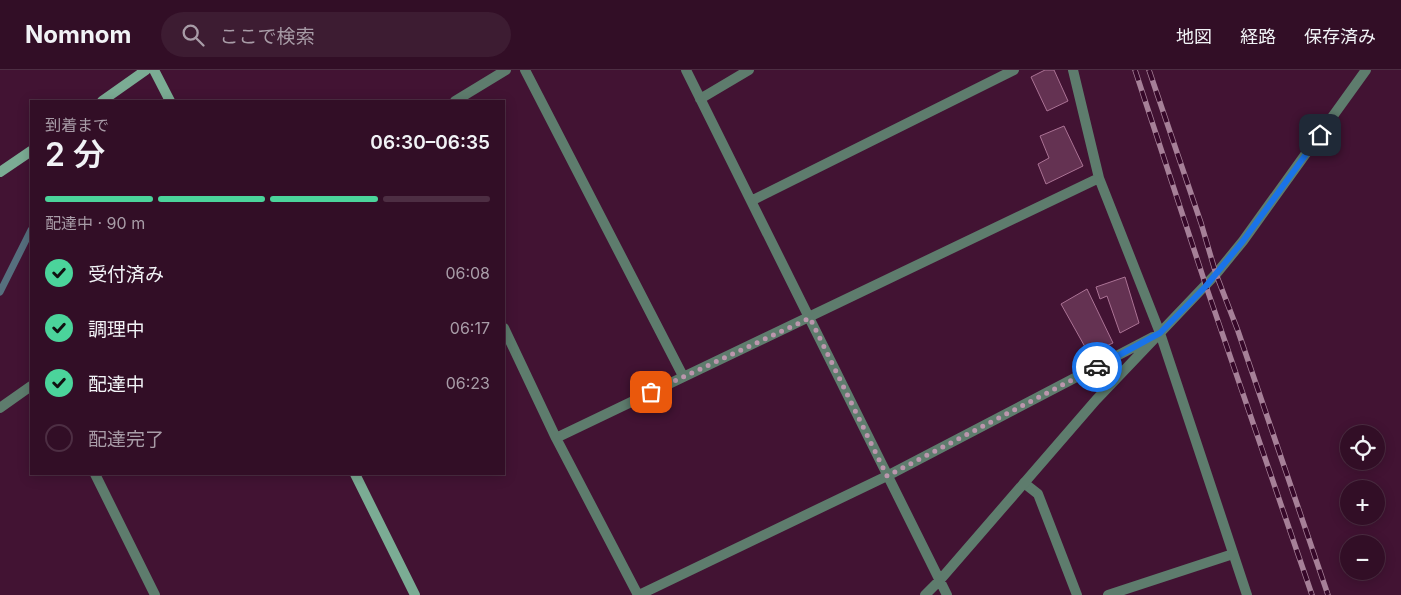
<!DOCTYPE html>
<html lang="ja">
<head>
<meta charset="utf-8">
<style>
  body { margin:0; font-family:Inter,"Noto Sans JP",sans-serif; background:#3d1c32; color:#f1f3f6; height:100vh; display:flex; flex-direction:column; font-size:19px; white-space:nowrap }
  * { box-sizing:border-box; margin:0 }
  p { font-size:16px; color:#a89ca7 }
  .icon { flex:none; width:28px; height:28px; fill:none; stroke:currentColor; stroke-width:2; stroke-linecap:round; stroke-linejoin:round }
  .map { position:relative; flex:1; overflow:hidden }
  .side { position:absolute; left:30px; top:30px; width:475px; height:375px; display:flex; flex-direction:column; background:#320e26; border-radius:0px; box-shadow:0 2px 12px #0003,0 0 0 1px #4d2e43 }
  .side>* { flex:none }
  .buttons { position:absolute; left:1340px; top:355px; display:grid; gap:10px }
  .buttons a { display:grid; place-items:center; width:45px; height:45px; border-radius:50%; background:#320e26; box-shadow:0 2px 12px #0003,0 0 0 1px #4d2e43; font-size:25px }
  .pin { position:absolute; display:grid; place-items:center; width:42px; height:42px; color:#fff; margin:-21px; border-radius:10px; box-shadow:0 2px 8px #0006 }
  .courier { position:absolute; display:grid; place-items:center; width:50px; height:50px; margin:-25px; border:4px solid #1a73e8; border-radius:50%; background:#fff; color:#222; box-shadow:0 1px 6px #0007 }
  .overview em { font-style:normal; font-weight:600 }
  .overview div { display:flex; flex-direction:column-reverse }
  .overview { display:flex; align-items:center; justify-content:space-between; height:85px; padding:0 15px }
  h1 { font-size:32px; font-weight:600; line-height:38px }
  .bar { display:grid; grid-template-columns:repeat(4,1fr); gap:8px 5px; align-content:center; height:60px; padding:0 15px }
  .bar i { height:6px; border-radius:4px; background:#4d2e43 }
  .bar .on { background:#4bd49b }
  .bar p { grid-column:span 4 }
  ol { padding:0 15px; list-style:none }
  li { display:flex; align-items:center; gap:15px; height:55px }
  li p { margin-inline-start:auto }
  li .icon { padding:5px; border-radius:50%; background:#4bd49b; color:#111; stroke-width:4 }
  li:last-child { color:#a89ca7 }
  li i { width:28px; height:28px; border:2px solid #4d2e43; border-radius:50% }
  header { display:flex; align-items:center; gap:30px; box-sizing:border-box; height:70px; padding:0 25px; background:#320e26; border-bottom:1px solid #4d2e43 }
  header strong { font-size:24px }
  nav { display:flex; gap:28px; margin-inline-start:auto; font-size:18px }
  .search { width:350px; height:45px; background:#3d1c32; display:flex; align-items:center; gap:12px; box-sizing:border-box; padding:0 18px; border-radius:28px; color:#a89ca7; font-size:19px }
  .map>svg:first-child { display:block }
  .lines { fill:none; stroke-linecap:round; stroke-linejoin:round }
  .stream { stroke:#566f7e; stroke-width:7 }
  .building { fill:#643252; stroke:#ab7395 }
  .lane { stroke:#5e7c6d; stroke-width:10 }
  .street { stroke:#5e7c6d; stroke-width:10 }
  .secondary { stroke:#7bac94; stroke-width:10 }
  .rail-casing { stroke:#a68098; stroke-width:5.5 }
  .rail { stroke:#360829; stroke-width:4; stroke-dasharray:11; stroke-linecap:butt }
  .done { stroke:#bb96ad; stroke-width:5; stroke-dasharray:0 9 }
  .route { stroke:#1a73e8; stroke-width:6 }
</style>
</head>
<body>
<header>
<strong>Nomnom</strong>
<div class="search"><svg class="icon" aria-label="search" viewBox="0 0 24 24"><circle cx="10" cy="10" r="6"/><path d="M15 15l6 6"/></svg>ここで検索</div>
<nav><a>地図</a><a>経路</a><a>保存済み</a></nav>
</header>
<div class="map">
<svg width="1401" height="525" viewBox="0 0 1401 525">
  <rect width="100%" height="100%" fill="#421333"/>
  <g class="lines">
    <path class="stream" d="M0,222L31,160"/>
  </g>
  <path class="building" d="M1045,0H1054L1068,31L1047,41L1031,7Z
    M1064,56L1083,96L1046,114L1038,94L1049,88L1040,66Z
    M1125,207L1139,253L1120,263L1107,226L1100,229L1096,217Z
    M1087,219L1113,273L1089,284L1061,234Z"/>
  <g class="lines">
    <path class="lane" d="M1024,413L1038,424L1077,525
      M1108,525L1233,484"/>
    <path class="street" d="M525,0L683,306
      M686,0L947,525
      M1073,0L1099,108L1160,263L1247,525
      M700,29L749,0
      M455,31L506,0
      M751,131L1014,0
      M504,258L556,368L638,525
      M0,338L31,316
      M556,368L1099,108
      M95,404L155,525
      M639,525L887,406L1153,267
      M925,525L940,510L1096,330L1216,204L1243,171L1366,0"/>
    <path class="secondary" d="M154,0L170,31
      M102,31L146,0
      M0,102L31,81
      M355,404L415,525"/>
    <g class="rail-casing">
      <path id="rail" d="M1135,0L1206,216L1312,525
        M1149,0L1201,153L1216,204L1238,261L1328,525"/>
    </g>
    <use href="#rail" class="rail"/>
  </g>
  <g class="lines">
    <path class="done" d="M651,322L810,248L887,406L1097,297"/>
    <path class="route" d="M1097,297L1160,263L1206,216L1243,171L1320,65"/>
  </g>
</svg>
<div class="buttons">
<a><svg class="icon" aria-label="locate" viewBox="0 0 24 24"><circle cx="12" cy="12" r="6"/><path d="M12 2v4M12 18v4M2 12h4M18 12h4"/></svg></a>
<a>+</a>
<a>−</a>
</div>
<div class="pin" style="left:651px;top:322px;background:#ea580c"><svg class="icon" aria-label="bag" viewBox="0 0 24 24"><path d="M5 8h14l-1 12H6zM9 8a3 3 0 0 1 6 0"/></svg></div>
<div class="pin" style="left:1320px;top:65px;background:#1f2937"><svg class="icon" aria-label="home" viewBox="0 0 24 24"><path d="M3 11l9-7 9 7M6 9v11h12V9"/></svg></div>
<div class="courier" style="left:1097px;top:297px"><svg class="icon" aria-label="car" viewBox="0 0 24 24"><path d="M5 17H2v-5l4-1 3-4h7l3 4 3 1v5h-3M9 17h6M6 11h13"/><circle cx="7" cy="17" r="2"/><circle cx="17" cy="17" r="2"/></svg></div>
<section class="side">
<div class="overview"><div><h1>2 分</h1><p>到着まで</p></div><em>06:30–06:35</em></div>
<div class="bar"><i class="on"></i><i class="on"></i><i class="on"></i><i></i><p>配達中 · 90 m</p></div>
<ol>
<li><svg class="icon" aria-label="check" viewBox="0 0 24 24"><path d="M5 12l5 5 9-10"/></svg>受付済み<p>06:08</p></li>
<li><svg class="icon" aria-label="check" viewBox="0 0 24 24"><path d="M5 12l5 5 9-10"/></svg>調理中<p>06:17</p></li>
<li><svg class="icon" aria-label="check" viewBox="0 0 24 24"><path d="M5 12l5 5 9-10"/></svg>配達中<p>06:23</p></li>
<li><i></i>配達完了</li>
</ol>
</section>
</div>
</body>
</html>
